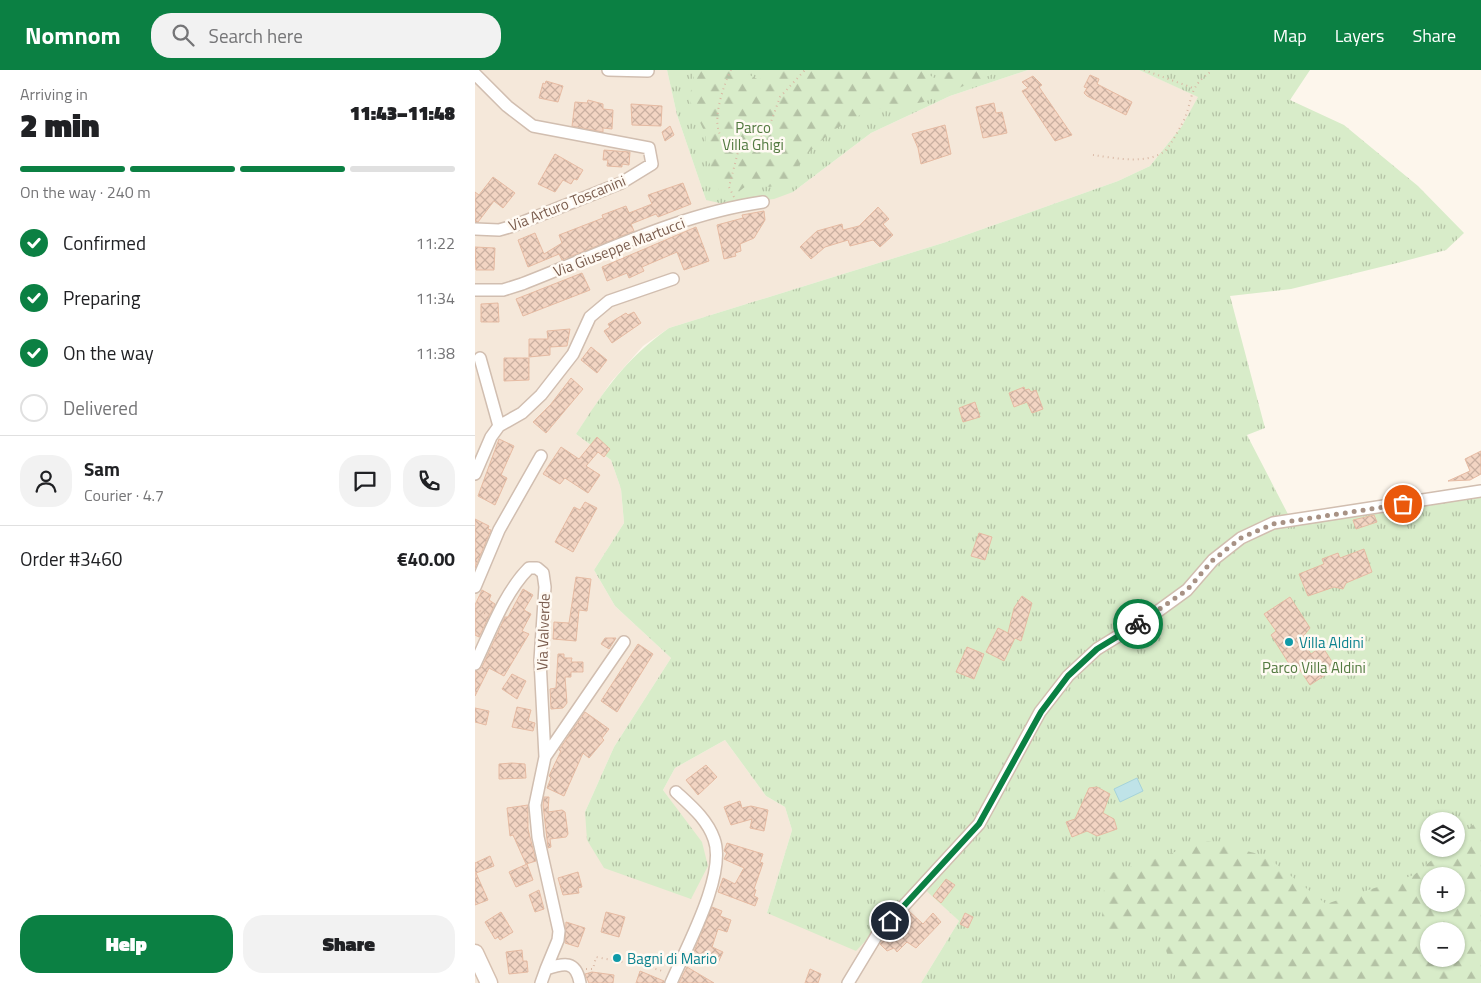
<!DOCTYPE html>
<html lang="en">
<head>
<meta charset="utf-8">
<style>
  body { margin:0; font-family:"Titillium Web",sans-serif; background:#f2f2f2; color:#202124; height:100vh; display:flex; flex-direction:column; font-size:19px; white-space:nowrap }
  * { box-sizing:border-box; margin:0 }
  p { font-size:16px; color:#757577 }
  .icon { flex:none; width:28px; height:28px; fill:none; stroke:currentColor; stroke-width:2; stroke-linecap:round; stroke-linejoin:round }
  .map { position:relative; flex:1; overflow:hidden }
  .side { display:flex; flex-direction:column; background:#fff; width:475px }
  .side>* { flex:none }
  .buttons { position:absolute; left:945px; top:742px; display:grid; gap:10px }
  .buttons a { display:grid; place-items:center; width:45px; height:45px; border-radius:50%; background:#fff; box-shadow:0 1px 4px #0004; font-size:25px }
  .pin { position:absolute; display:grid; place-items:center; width:42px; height:42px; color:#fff; margin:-21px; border:2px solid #fff; border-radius:50%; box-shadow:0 1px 5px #0007 }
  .courier { position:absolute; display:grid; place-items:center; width:50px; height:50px; margin:-25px; border:4px solid #0b8043; border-radius:50%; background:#fff; color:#222; box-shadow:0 1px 6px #0007 }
  .headline em { font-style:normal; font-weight:800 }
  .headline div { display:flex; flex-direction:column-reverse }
  .headline { display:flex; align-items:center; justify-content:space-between; height:85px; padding:0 20px }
  h1 { font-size:32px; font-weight:800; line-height:38px }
  .bar { display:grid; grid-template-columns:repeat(4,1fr); gap:8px 5px; align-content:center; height:60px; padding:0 20px }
  .bar i { height:6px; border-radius:4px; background:#e0e0e0 }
  .bar .selected { background:#0b8043 }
  .bar p { grid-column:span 4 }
  .line { display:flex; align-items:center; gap:12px; padding:0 20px; border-top:1px solid #e0e0e0 }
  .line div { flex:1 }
  .round { display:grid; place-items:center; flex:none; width:52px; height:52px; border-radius:20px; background:#f2f2f2 }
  ol { padding:0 20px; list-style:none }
  li { display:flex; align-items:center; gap:15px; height:55px }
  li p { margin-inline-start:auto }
  li .icon { padding:5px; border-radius:50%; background:#0b8043; color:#fff; stroke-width:4 }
  li:last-child { color:#757577 }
  li i { width:28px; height:28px; border:2px solid #e0e0e0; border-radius:50% }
  .cta { display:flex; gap:10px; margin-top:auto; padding:10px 20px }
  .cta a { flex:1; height:58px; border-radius:20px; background:#0b8043; color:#fff; font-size:20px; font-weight:800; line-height:58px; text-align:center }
  .cta a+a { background:#f2f2f2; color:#202124 }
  header { display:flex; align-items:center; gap:30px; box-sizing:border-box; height:70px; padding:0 25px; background:#0b8043; color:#fff }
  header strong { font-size:24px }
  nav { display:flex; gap:28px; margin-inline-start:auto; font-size:18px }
  .search { width:350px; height:45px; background:#f2f2f2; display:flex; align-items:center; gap:12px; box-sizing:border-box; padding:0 18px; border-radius:20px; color:#757577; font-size:19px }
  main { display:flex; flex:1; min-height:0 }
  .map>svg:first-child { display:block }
  .residential { fill:#f5e8da }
  .grass { fill:url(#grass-tufts); fill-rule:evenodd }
  .forest { fill:url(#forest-firs); fill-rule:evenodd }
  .water { fill:#bfe3e8; stroke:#a5d3da }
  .building { fill:url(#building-cross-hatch); stroke:#e6bba3 }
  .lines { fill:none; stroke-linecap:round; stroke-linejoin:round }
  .street-casing { stroke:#d1beb0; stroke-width:14 }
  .secondary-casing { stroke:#d6c0b0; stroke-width:19 }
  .path { stroke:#d9b8a5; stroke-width:2; stroke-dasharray:1 4; stroke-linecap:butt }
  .street { stroke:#fff; stroke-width:11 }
  .secondary { stroke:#fff; stroke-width:16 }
  .done { stroke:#a89285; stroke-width:5; stroke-dasharray:0 9 }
  .route { stroke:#0b8043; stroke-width:6 }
  .culture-dot { fill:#0f9aa8; stroke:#fffaf3; stroke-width:2 }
  .labels { text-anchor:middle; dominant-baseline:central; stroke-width:5; stroke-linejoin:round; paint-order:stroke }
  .park-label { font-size:15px; fill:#537a41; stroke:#fffaf3 }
  .street-label { font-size:15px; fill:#7a5c4d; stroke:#fffaf3 }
  .culture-label { font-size:15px; fill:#0d838f; stroke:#fffaf3; text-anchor:start }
</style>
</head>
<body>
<header>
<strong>Nomnom</strong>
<div class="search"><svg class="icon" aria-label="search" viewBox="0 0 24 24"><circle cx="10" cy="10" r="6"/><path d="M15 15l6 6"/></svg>Search here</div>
<nav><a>Map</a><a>Layers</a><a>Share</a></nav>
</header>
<main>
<section class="side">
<div class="headline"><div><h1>2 min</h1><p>Arriving in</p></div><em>11:43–11:48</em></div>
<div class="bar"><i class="selected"></i><i class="selected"></i><i class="selected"></i><i></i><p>On the way · 240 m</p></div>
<ol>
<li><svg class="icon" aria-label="check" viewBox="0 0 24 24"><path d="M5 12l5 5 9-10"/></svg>Confirmed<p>11:22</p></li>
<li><svg class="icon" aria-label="check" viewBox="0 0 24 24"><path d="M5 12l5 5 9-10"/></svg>Preparing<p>11:34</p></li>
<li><svg class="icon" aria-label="check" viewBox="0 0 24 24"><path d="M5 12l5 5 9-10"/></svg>On the way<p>11:38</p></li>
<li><i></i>Delivered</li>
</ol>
<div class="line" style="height:90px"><a class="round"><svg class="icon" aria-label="person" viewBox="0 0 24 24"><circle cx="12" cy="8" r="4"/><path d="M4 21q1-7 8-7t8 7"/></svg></a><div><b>Sam</b><p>Courier · 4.7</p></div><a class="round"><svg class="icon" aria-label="chat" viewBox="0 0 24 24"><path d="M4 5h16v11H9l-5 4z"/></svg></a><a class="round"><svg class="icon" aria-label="phone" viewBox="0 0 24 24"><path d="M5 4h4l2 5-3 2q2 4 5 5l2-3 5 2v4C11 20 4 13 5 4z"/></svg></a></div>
<div class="line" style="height:65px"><div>Order #3460</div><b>€40.00</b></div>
<div class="cta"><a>Help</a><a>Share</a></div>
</section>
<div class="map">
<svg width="1006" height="913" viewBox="0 0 1006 913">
  <defs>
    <pattern id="grass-tufts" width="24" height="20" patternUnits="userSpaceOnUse" patternTransform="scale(1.25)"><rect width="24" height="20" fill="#d8ecc9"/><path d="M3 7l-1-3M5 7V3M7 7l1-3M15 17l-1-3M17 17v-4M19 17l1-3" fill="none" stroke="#b4c2a5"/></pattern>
    <pattern id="forest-firs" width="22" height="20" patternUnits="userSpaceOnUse" patternTransform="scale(1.25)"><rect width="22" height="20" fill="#d8ecc9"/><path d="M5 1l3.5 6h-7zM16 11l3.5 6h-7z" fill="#b4c2a5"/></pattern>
    <pattern id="building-cross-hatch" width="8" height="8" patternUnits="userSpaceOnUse" patternTransform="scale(1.25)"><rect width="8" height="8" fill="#f3d5c3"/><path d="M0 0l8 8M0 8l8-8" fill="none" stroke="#cab0a1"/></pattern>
  </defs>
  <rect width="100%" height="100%" fill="#fdf6ec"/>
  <path class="residential" d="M0,0H192L202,45L231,130L318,122L396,63L475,26L553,0H664L724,27L707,56L675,96L643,111L471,172L194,258L168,276L136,312L101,364L136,390L146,419L149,453L119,500L140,536L196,588L139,677L110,742L201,738L188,720L200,698L250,670L291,726L310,737L317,760L292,843L445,814L484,851L446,913H0Z"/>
  <path class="grass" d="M192,0H553L475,26L396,63L318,122L299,129L249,134L231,130L202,45Z
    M664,0H835L815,30L869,55L943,116L989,163L971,180L926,192L816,219L755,226L790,358L772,365L816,450L1006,421V913H446L484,851L444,814L381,881L292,843L317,760L310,737L291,726L250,670L200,698L188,720L227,772L233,796L216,829L129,798L112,770L110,742L139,677L196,588L140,536L119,500L149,453L146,419L136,390L101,364C130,320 149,290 194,258L471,172L643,111L675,96L707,56L723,27ZM954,751H981V779H954ZM954,806H981V834H954ZM954,861H981V889H954Z"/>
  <path class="forest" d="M215,0H265L284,10L297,0H447L459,8L479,0H528L449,32L392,41L357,61L333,83L309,115L293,117L275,113L262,123L244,120L231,83V65L214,29L219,7Z
    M1006,748V913H701L700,905L685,864L626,860L630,805L733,771L791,786L851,834L939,805L970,779H981V769ZM954,806H981V834H954ZM954,861H981V889H954Z"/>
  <path class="water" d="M662,708L668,721L645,732L639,719Z"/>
  <path class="building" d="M615,5L624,9L622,14L657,32L651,45L612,26L609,23L612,18L609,17Z
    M558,6L567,15L564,17L597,65L580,71L547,21L553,18L547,12Z
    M71,11L88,16L83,32L64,28L68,13L70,14Z
    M113,30L128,34V39L138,40L137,59L128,58V62L97,56L100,32L112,33Z
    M519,33L521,43L527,42L532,63L508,68L501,37Z
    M156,34L187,36L186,56L157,55Z
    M470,55L476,84L446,94L443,78L437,64Z
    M195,56L199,65L190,71L187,62Z
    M129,80L155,82L154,95L147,94V97L132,96L133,90H128Z
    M80,84L108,100L102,110L99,109L96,114L88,110L80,122L63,114Z
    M18,107L40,123L28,138L19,131L3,152H0V122L4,125Z
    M208,113L216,134L183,147L181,144L156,154L159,161L87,190L84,184L53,197L43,170L60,163L69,184L87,173L84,165L128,148L127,145L151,136L154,143L177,134L173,125Z
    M403,137L414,149L408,154L418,165L405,177L398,170L375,176L373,170L350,177L336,189L325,177L342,161L367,154L368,160L384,156Z
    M289,141L290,150L279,168L265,174L266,181L260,183L261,186L249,189L242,155L268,148L267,145Z
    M221,157L234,191L209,200L202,182L167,197L169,201L154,208L152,203L132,211L127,197Z
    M0,177L20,178L19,200H1Z
    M107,203L115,220L48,246L41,229Z
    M23,233L24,252H6V234Z
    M159,242L166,253L137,273L129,261L135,257L133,254L151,243L153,245Z
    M95,259L92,276L75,277V285L54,287V269H73L72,261Z
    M116,277L132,290L122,303L106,290Z
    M29,288H54V310L29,311Z
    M96,308L108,319L71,363L58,352L76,334Z
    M549,317L550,320L554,319L556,322L561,320L568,339L557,343L552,332L539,337L534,323Z
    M500,332L505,347L488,352L484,338Z
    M122,367L135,379L129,387L123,382L111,396L125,405L113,423L90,408L85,414L68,404L86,377L104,389Z
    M24,369L39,376L26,405L32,408L20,435L3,426Z
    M1006,381V404L995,410L973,411L995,401L990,389Z
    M110,432L122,438L98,482L80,472L99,437L105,440Z
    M899,445L902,452L881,459L878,450Z
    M0,449L14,456L13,459L16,460L0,498Z
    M504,463L517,467L510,490L496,486Z
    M889,479L897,502L871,513L868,519L859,517L833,526L824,504L849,494L847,489L863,483L865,488Z
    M101,507L116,509L112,541L104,540L101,571L78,569L79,552L94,553Z
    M48,519L58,525L49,540L56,544L47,561L54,564L29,606L14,598L0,626V601L7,597L30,547H33Z
    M7,520L16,525L14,530L20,534L4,567L0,565V535Z
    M547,526L557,533L546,571L540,568L529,591L511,582L523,558L533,563L539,538Z
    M815,527L835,558L826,569L836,584L847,576L861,598L835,615L823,597L818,600L796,565L801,561L789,544Z
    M130,568H141L134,579L126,574Z
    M163,574L178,584L142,642L126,631Z
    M492,577L509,584L499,609L481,602Z
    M83,584H89V588H97L96,592H108V602H96V607H90L92,633L88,638L76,639L75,619L81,618Z
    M37,604L51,611L42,629L27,619Z
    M42,637L56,640L53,651L60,653L58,661L37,657Z
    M0,638L14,641L11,655L0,652Z
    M110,642L134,659L127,668L129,670L114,688L108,683L89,726L72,718L76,708L74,706L86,681L84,680Z
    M37,693L50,694L51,708L24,709V694Z
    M231,695L242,707L223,725L211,710Z
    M622,717L635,724L628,743L639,749L642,759L622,766L612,761L597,767L591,752L600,749L614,718Z
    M69,727H74L73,742L87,740L90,742L93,764L91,767L75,769L76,777L73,778L68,735Z
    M265,731L267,738L276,736L293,740L289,761L275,758L277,749L256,755L249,737Z
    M53,735V759L61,791L51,794L38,765L35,766L32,738Z
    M252,773L288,784L285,792L288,793L279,819L281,820L279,826L283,828L280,836L243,822L248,808L260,814L269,798L249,789L252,783L249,781Z
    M15,786L19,796L1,803L13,830L0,835V793Z
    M52,794L58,810L41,817L34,802Z
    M103,802L107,817L103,818L104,823L88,825L83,808Z
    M471,809L480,815L466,833L458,826Z
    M64,820L69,839L60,842L54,825Z
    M237,837L247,841L245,846L256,850L252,862L243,859L237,877L248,882L242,895L218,887V884Z
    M434,841L448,854L458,843L466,852L441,878L432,872L422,882L419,878L412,881L405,874Z
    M26,842L38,862L25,870L23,867L20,869L10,852Z
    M131,842L150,847L144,867L126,862Z
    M490,843L498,847L493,858L485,854Z
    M91,852L110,858L103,877L90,873Z
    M47,880L48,891H52L53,902L34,904L31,882Z
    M212,897L239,913H204Z
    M335,899L346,904L343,913H330Z
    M165,901L189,911V913H161Z
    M117,902L139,905L138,913H114L110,904Z"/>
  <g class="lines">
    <g class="street-casing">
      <path id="street" d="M133,0L173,1
        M0,4L32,36L58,56L174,78L177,94L146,113L38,156L24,160L0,159
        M0,220H28L47,214C125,184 204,144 288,132
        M5,288L24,356
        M0,404L16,367L24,356L47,343L66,325L98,284L115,247L134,231L198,209
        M0,517L24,460L66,386
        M0,594C15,563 29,523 54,498H62L68,503L70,517L65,590L70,687L60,735L63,767L84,861L83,870L71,899
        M70,687L149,572
        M66,913L71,899C89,893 101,890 105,913
        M196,913C211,878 252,804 239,769C232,749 216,736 201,722
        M373,913L402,865L504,754L565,642L593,606L622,579L679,544L712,520L738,490L766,468L798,453L1006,421"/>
    </g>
    <g class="secondary-casing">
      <path id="secondary" d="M0,883L14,913"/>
    </g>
    <path class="path" d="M256,0C249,14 238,46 244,62C246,69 257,76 263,82
      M669,0L718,18
      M618,85C640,88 671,95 690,81C695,77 707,54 710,48C719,23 714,17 738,0
      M259,127L254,117L263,82L292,63L305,27L330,0
      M0,539L12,544
      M143,892L146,883
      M111,899H118L121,887C145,892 168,894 190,902"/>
    <use href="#street" class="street"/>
    <use href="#secondary" class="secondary"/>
  </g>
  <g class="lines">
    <path class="done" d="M663,554L712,520L738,490L766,468L798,454L928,434"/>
    <path class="route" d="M415,851L504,754L566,642L593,606L622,579L663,554"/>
  </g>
  <g class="culture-dot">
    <circle cx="814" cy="572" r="5"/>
    <circle cx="142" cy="888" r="5"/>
  </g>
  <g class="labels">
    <g class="park-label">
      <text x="278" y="57">Parco<tspan x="278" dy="17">Villa Ghigi</tspan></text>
      <text x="839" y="597">Parco Villa Aldini</text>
    </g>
    <g class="street-label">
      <text transform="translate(92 133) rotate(-22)">Via Arturo Toscanini</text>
      <text transform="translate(144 177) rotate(-21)">Via Giuseppe Martucci</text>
      <text transform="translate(68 562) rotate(-88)">Via Valverde</text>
    </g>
    <g class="culture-label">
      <text x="824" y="572">Villa Aldini</text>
      <text x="152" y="888">Bagni di Mario</text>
    </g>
  </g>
</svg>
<div class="buttons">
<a><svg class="icon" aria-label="layers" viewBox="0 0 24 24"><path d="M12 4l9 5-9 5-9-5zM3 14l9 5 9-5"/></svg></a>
<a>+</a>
<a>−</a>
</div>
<div class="pin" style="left:928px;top:434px;background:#ea580c"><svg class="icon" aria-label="bag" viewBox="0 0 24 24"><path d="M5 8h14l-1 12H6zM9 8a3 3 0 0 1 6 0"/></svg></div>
<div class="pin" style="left:415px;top:851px;background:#1f2937"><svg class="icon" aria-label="home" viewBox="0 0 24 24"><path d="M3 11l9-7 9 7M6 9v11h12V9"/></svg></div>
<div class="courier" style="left:663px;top:554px"><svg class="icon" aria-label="bike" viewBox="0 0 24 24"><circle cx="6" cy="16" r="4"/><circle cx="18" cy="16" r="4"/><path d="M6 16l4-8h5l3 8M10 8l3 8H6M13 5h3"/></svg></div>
</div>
</main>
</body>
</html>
